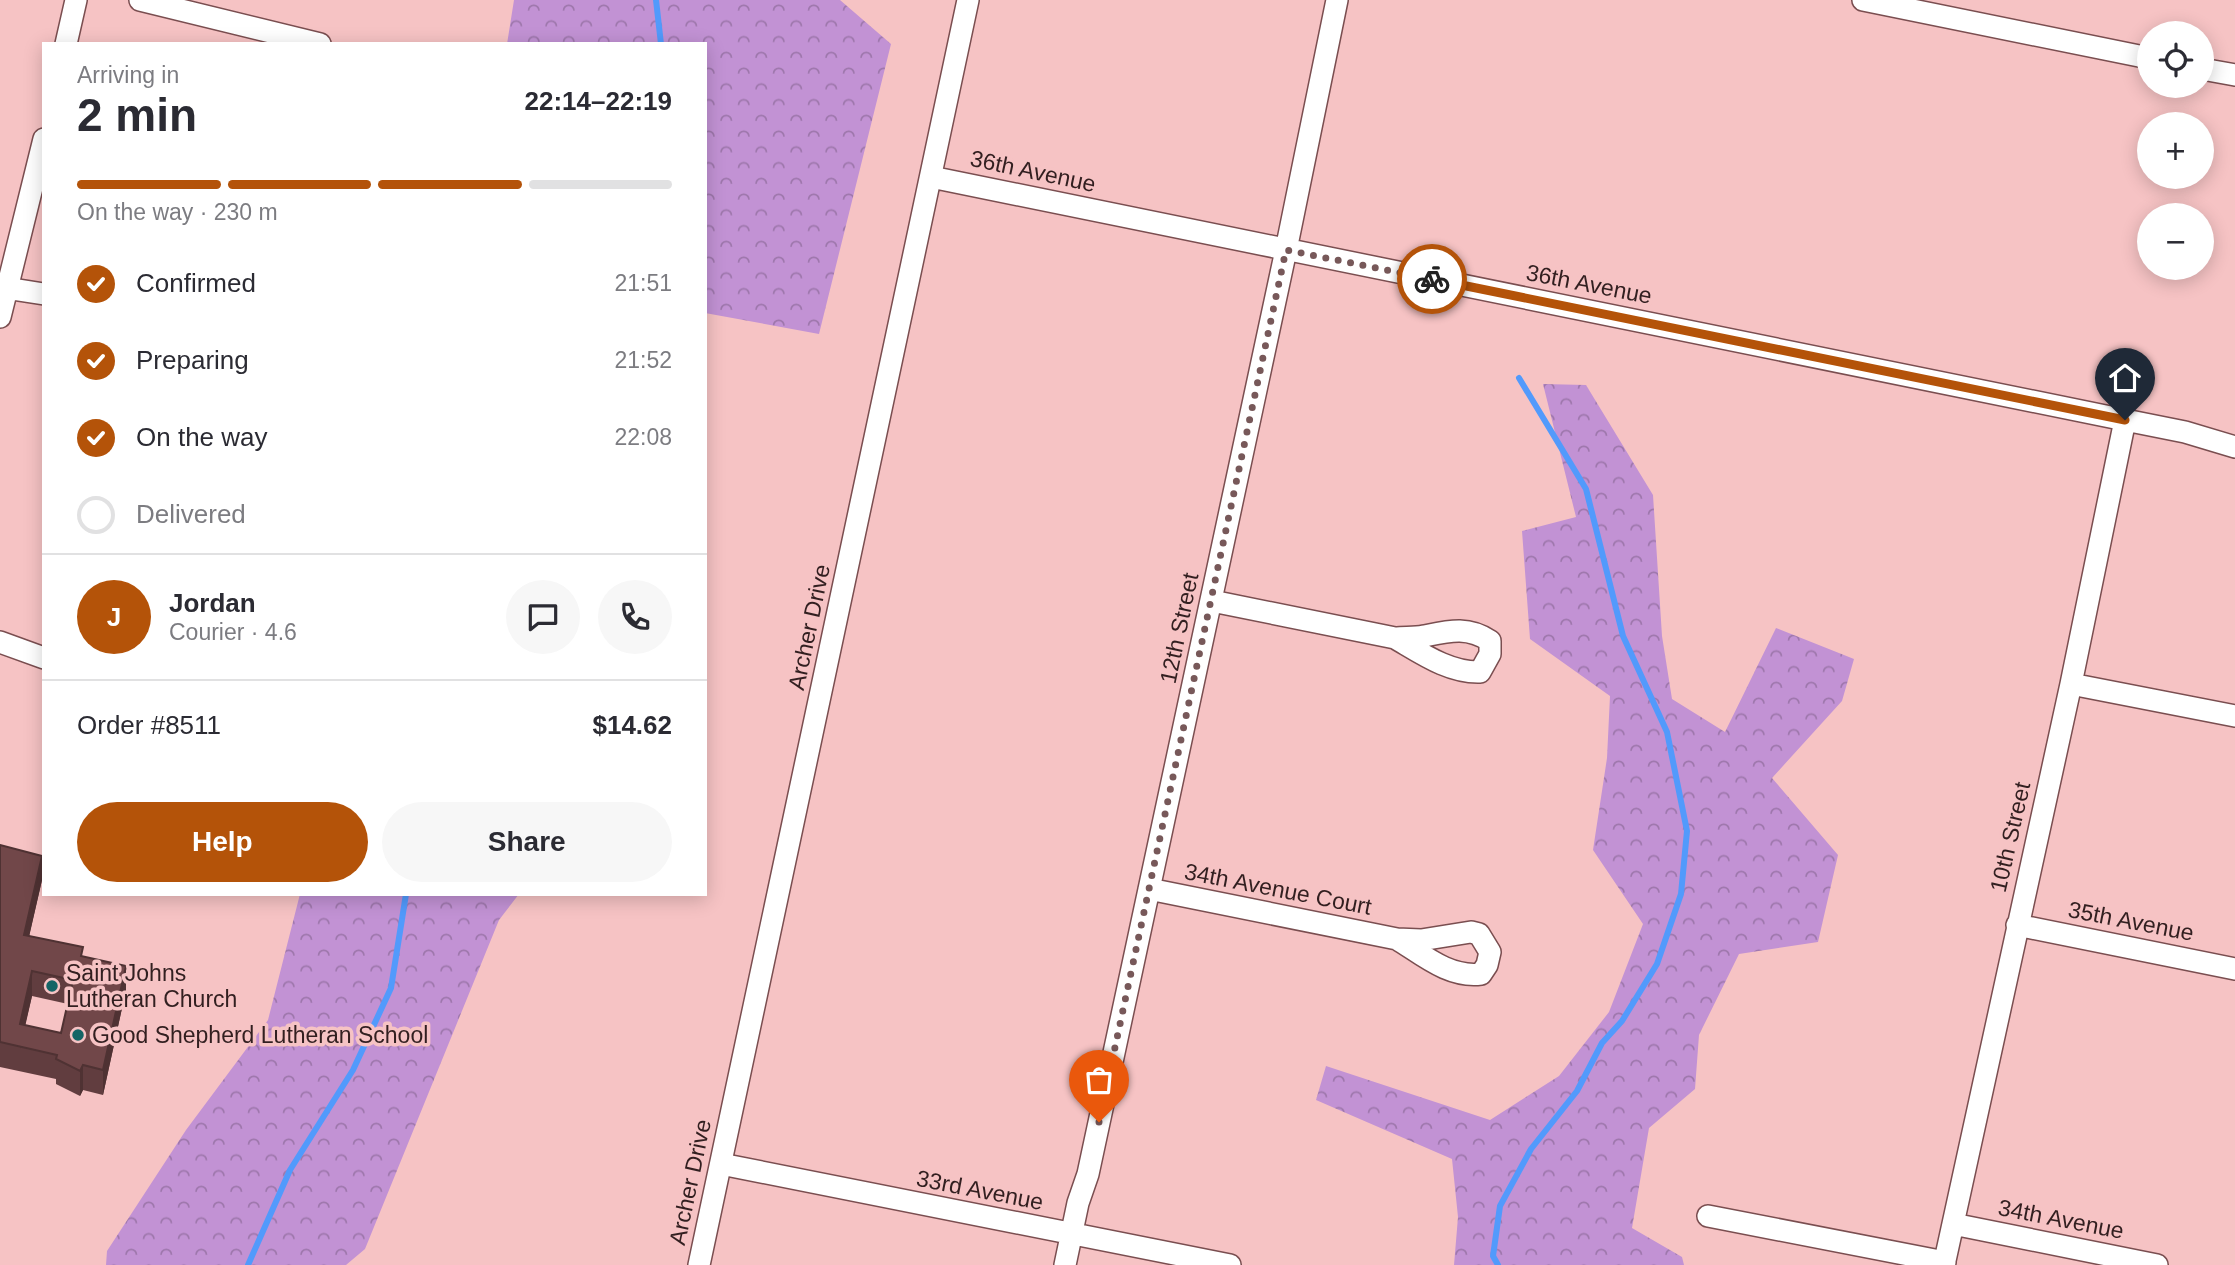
<!DOCTYPE html>
<html lang="en">
<head>
<meta charset="utf-8">
<style>
  body { margin:0; font-family:Arial,sans-serif; background:#f7f7f7; color:#2b2b33; height:100vh; display:flex; flex-direction:column; font-size:26px; white-space:nowrap }
  * { box-sizing:border-box; margin:0 }
  p { font-size:23px; color:#7c7c81 }
  .icon { flex:none; width:38px; height:38px; fill:none; stroke:currentColor; stroke-width:2; stroke-linecap:round; stroke-linejoin:round }
  .map { position:relative; flex:1; overflow:hidden }
  .panel { position:absolute; left:42px; top:42px; width:665px; height:854px; display:flex; flex-direction:column; background:#fff; border-radius:0px; box-shadow:0 4px 18px #0003 }
  .panel>* { flex:none }
  .controls { position:absolute; left:2137px; top:21px; display:grid; gap:14px }
  .controls a { display:grid; place-items:center; width:77px; height:77px; border-radius:50%; background:#fff; box-shadow:0 4px 18px #0003; font-size:35px }
  .pin { position:absolute; display:grid; place-items:center; width:60px; height:60px; color:#fff; margin:-72px -30px; border-radius:50% 50% 50% 0; rotate:-45deg; box-shadow:0 0 7px #0007 }
  .pin .icon { rotate:45deg }
  .courier { position:absolute; display:grid; place-items:center; width:70px; height:70px; margin:-35px; border:5px solid #b45309; border-radius:50%; background:#fff; color:#222; box-shadow:0 2px 9px #0007 }
  .headline em { font-style:normal; font-weight:800 }
  .headline div { display:flex; flex-direction:column-reverse }
  .headline { display:flex; align-items:center; justify-content:space-between; height:119px; padding:0 35px }
  h1 { font-size:46px; font-weight:800; line-height:52px }
  .bar { display:grid; grid-template-columns:repeat(4,1fr); gap:10px 7px; align-content:center; height:84px; padding:0 35px }
  .bar i { height:9px; border-radius:5px; background:#e1e1e2 }
  .bar .current { background:#b45309 }
  .bar p { grid-column:span 4 }
  .line { display:flex; align-items:center; gap:18px; padding:0 35px; border-top:2px solid #e1e1e2 }
  .line div { flex:1 }
  .round { display:grid; place-items:center; flex:none; width:74px; height:74px; border-radius:37px; background:#f7f7f7 }
  ol { padding:0 35px; list-style:none }
  li { display:flex; align-items:center; gap:21px; height:77px }
  li p { margin-inline-start:auto }
  li .icon { padding:7px; border-radius:50%; background:#b45309; color:#fff; stroke-width:4 }
  li:last-child { color:#7c7c81 }
  li i { width:38px; height:38px; border:4px solid #e1e1e2; border-radius:50% }
  .action { display:flex; gap:14px; margin-top:auto; padding:14px 35px }
  .action a { flex:1; height:80px; border-radius:42px; background:#b45309; color:#fff; font-size:28px; font-weight:800; line-height:80px; text-align:center }
  .action a+a { background:#f7f7f7; color:#2b2b33 }
  .map>svg:first-child { display:block }
  .forest { fill:url(#forest-crowns) }
  .lines { fill:none; stroke-linecap:round; stroke-linejoin:round }
  .stream { stroke:#529afc; stroke-width:6 }
  .minor-casing { stroke:#7a4e50; stroke-width:24 }
  .minor { stroke:#fff; stroke-width:21 }
  .wall { fill:#613d3f; fill-rule:evenodd }
  .shaded-wall { fill:#4f3233 }
  .building { fill:#714749; stroke:#4f3233; stroke-width:2; fill-rule:evenodd }
  .done { stroke:#775859; stroke-width:7; stroke-dasharray:0 12.6 }
  .route { stroke:#b45309; stroke-width:9 }
  .poi-dot { fill:#156566; stroke:#f6c3c4; stroke-width:2.5 }
  .labels { text-anchor:middle; dominant-baseline:central; stroke-width:7; stroke-linejoin:round; paint-order:stroke }
  .street-label { font-size:23px; fill:#321f20; stroke:#f6c3c4 }
  .poi-label { font-size:23px; fill:#321f20; stroke:#f6c3c4; text-anchor:start }
</style>
</head>
<body>
<div class="map">
<svg width="2235" height="1265" viewBox="0 0 2235 1265">
  <defs>
    <pattern id="forest-crowns" width="20" height="18" patternUnits="userSpaceOnUse" patternTransform="scale(1.75)"><rect width="20" height="18" fill="#c292d4"/><path d="M2 6a3 3 0 1 1 6 0M12 15a3 3 0 1 1 6 0" fill="none" stroke="#9e77ac"/></pattern>
  </defs>
  <rect width="100%" height="100%" fill="#f6c3c4"/>
  <path class="forest" d="M514,0H840L891,44L819,334L705,313V44H507Z
    M1543,384L1586,385L1653,495L1662,636L1672,699L1725,732L1776,628L1854,659L1842,701L1772,778L1838,855L1818,942L1739,954L1699,1035L1695,1089L1649,1128L1632,1228L1682,1257L1684,1265H1454L1458,1217L1452,1159L1316,1100L1326,1066L1490,1120L1559,1076L1609,1012L1643,924L1593,850L1607,758L1610,696L1530,639L1522,531L1576,517Z
    M300,894H519L499,920L365,1249L346,1265H106L107,1251L186,1130L268,1020Z"/>
  <g class="lines">
    <path class="stream" d="M656,0L661,44
      M248,1265L290,1170L353,1070L391,988L406,894
      M1498,1265L1493,1256L1500,1206L1531,1149L1577,1091L1602,1043L1622,1021L1657,964L1681,894L1687,831L1667,732L1623,636L1586,489L1519,378"/>
    <g class="minor-casing">
      <path id="minor" d="M140,0L320,44
        M1863,0L2149,58
        M66,44L76,0
        M2202,69L2235,75
        M931,177L2125,420L2185,432L2235,447
        M0,287L44,294
        M0,317L44,139
        M1212,601L1395,638C1405,637 1415,638 1424,636C1449,631 1468,626 1490,641V654L1480,672C1449,673 1421,653 1395,638
        M0,642L44,658
        M2071,684L2235,716
        M1149,889L1397,939L1421,940L1471,932L1479,934L1490,952L1487,965L1481,974C1449,978 1423,955 1397,939
        M2017,925L2235,969
        M721,1164L1230,1265
        M1708,1216L1945,1262
        M1953,1224L2157,1265
        M699,1265L968,0
        M1065,1265L1078,1203L1088,1174L1286,250L1337,0
        M1944,1265L2071,684L2125,420"/>
    </g>
    <use href="#minor" class="minor"/>
  </g>
  <path class="wall" d="M0,845L42,880L29,936L83,957L126,990L103,1095L83,1090L80,1096L56,1084V1079L0,1067ZM32,996L68,1004L61,1033L25,1025Z"/>
  <path class="shaded-wall" d="M42,856V880L24,959V935Z
    M126,966V990L103,1095V1070Z
    M32,971V996L20,1049V1024Z
    M83,1065V1090L80,1096V1071Z"/>
  <path class="building" d="M0,845L42,856L24,935L83,947L81,956L126,966L103,1070L83,1065L80,1071L56,1059L57,1055L0,1042ZM32,971L73,980L61,1033L20,1024Z"/>
  <g class="lines">
    <path class="done" d="M1099,1122L1286,250L1432,279"/>
    <path class="route" d="M1432,279L2125,420"/>
  </g>
  <g class="poi-dot">
    <circle cx="52" cy="986" r="7"/>
    <circle cx="78" cy="1035" r="7"/>
  </g>
  <g class="labels">
    <g class="street-label">
      <text transform="translate(1033 171) rotate(12)">36th Avenue</text>
      <text transform="translate(1589 284) rotate(11)">36th Avenue</text>
      <text transform="translate(809 627) rotate(-78)">Archer Drive</text>
      <text transform="translate(1179 628) rotate(-78)">12th Street</text>
      <text transform="translate(2010 837) rotate(-77)">10th Street</text>
      <text transform="translate(1278 889) rotate(11)">34th Avenue Court</text>
      <text transform="translate(2131 921) rotate(11)">35th Avenue</text>
      <text transform="translate(690 1182) rotate(-78)">Archer Drive</text>
      <text transform="translate(980 1190) rotate(11)">33rd Avenue</text>
      <text transform="translate(2061 1219) rotate(11)">34th Avenue</text>
    </g>
    <g class="poi-label">
      <text x="66" y="973">Saint Johns<tspan x="66" dy="26">Lutheran Church</tspan></text>
      <text x="92" y="1035">Good Shepherd Lutheran School</text>
    </g>
  </g>
</svg>
<div class="controls">
<a><svg class="icon" aria-label="locate" viewBox="0 0 24 24"><circle cx="12" cy="12" r="6"/><path d="M12 2v4M12 18v4M2 12h4M18 12h4"/></svg></a>
<a>+</a>
<a>−</a>
</div>
<div class="pin" style="left:1099px;top:1122px;background:#ea580c"><svg class="icon" aria-label="bag" viewBox="0 0 24 24"><path d="M5 8h14l-1 12H6zM9 8a3 3 0 0 1 6 0"/></svg></div>
<div class="pin" style="left:2125px;top:420px;background:#1f2937"><svg class="icon" aria-label="home" viewBox="0 0 24 24"><path d="M3 11l9-7 9 7M6 9v11h12V9"/></svg></div>
<div class="courier" style="left:1432px;top:279px"><svg class="icon" aria-label="bike" viewBox="0 0 24 24"><circle cx="6" cy="16" r="4"/><circle cx="18" cy="16" r="4"/><path d="M6 16l4-8h5l3 8M10 8l3 8H6M13 5h3"/></svg></div>
<section class="panel">
<div class="headline"><div><h1>2 min</h1><p>Arriving in</p></div><em>22:14–22:19</em></div>
<div class="bar"><i class="current"></i><i class="current"></i><i class="current"></i><i></i><p>On the way · 230 m</p></div>
<ol>
<li><svg class="icon" aria-label="check" viewBox="0 0 24 24"><path d="M5 12l5 5 9-10"/></svg>Confirmed<p>21:51</p></li>
<li><svg class="icon" aria-label="check" viewBox="0 0 24 24"><path d="M5 12l5 5 9-10"/></svg>Preparing<p>21:52</p></li>
<li><svg class="icon" aria-label="check" viewBox="0 0 24 24"><path d="M5 12l5 5 9-10"/></svg>On the way<p>22:08</p></li>
<li><i></i>Delivered</li>
</ol>
<div class="line" style="height:126px"><b class="round" style="background:#b45309;color:#fff">J</b><div><b>Jordan</b><p>Courier · 4.6</p></div><a class="round"><svg class="icon" aria-label="chat" viewBox="0 0 24 24"><path d="M4 5h16v11H9l-5 4z"/></svg></a><a class="round"><svg class="icon" aria-label="phone" viewBox="0 0 24 24"><path d="M5 4h4l2 5-3 2q2 4 5 5l2-3 5 2v4C11 20 4 13 5 4z"/></svg></a></div>
<div class="line" style="height:91px"><div>Order #8511</div><b>$14.62</b></div>
<div class="action"><a>Help</a><a>Share</a></div>
</section>
</div>
</body>
</html>
